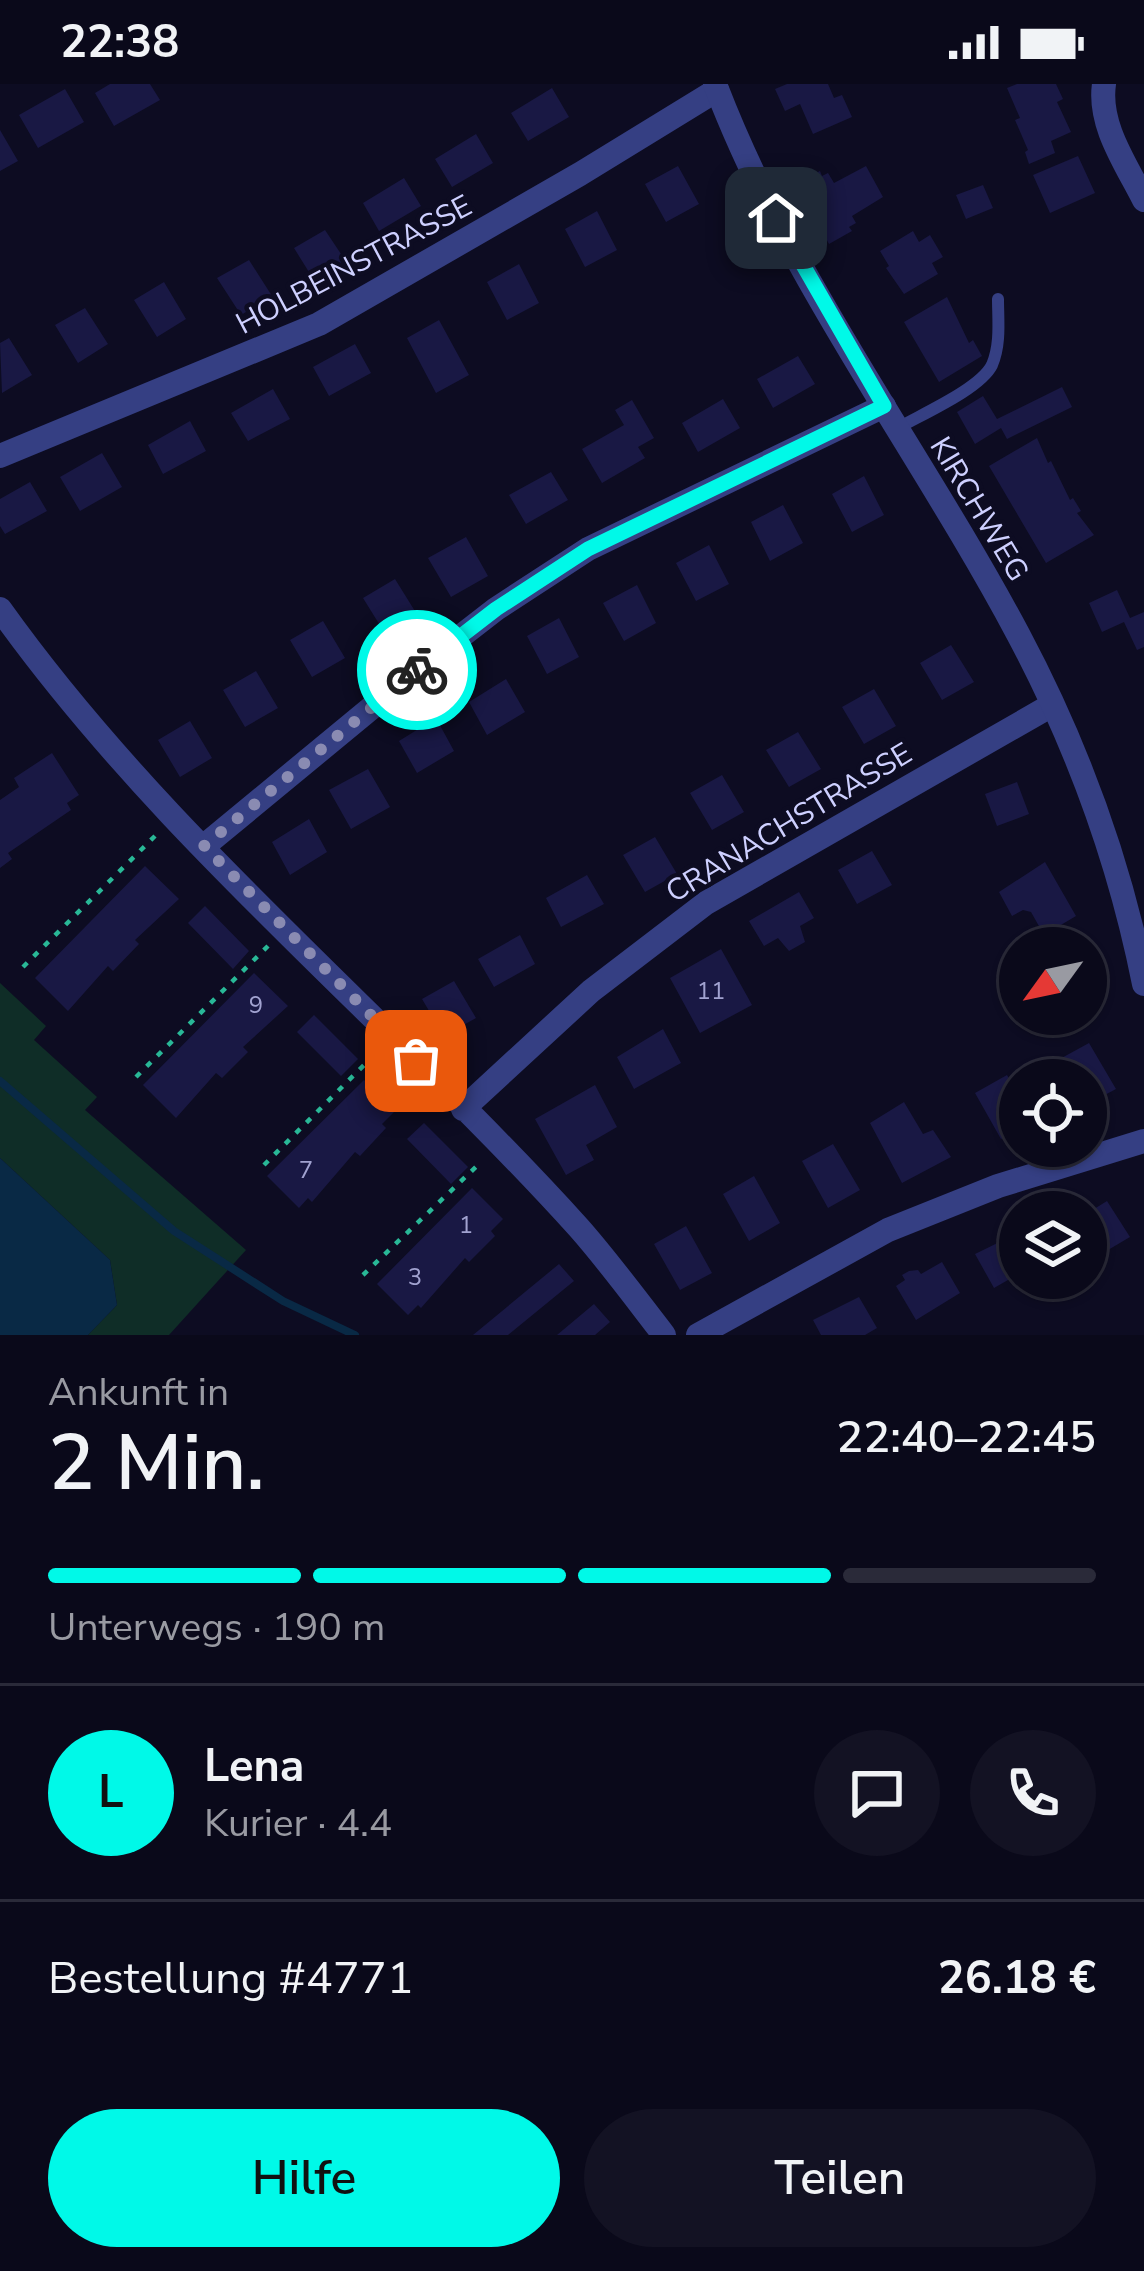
<!DOCTYPE html>
<html lang="de">
<head>
<meta charset="utf-8">
<style>
  body { margin:0; font-family:"Nunito Sans",sans-serif; background:#131223; color:#f1f3f6; height:100vh; display:flex; flex-direction:column; font-size:45px; white-space:nowrap }
  * { box-sizing:border-box; margin:0 }
  p { font-size:39px; color:#999aa2 }
  .icon { flex:none; width:66px; height:66px; fill:none; stroke:currentColor; stroke-width:2; stroke-linecap:round; stroke-linejoin:round }
  .map { position:relative; height:1251px; overflow:hidden }
  .sheet { display:flex; flex-direction:column; background:#0a091a; flex:1 }
  .sheet>* { flex:none }
  .needle { width:78px; rotate:237deg }
  .fabs { position:absolute; left:999px; top:843px; display:grid; gap:24px }
  .fabs a { display:grid; place-items:center; width:108px; height:108px; border-radius:50%; background:#0a091a; box-shadow:0 3px 9px #0004,0 0 0 3px #2a2a39; font-size:60px }
  .pin { position:absolute; display:grid; place-items:center; width:102px; height:102px; color:#fff; margin:-51px; border-radius:24px; box-shadow:0 6px 18px #0006 }
  .courier { position:absolute; display:grid; place-items:center; width:120px; height:120px; margin:-60px; border:9px solid #00f9e8; border-radius:50%; background:#fff; color:#222; box-shadow:0 3px 15px #0007 }
  .head em { font-style:normal; font-weight:600 }
  .head div { display:flex; flex-direction:column-reverse }
  .head { display:flex; align-items:center; justify-content:space-between; height:204px; padding:0 48px }
  h1 { font-size:78px; font-weight:600; line-height:90px }
  .bar { display:grid; grid-template-columns:repeat(4,1fr); gap:18px 12px; align-content:center; height:144px; padding:0 48px }
  .bar i { height:15px; border-radius:9px; background:#2a2a39 }
  .bar .current { background:#00f9e8 }
  .bar p { grid-column:span 4 }
  .line { display:flex; align-items:center; gap:30px; padding:0 48px; border-top:3px solid #2a2a39 }
  .line div { flex:1 }
  .round { display:grid; place-items:center; flex:none; width:126px; height:126px; border-radius:63px; background:#131223 }
  .button { display:flex; gap:24px; margin-top:auto; padding:24px 48px }
  .button a { flex:1; height:138px; border-radius:72px; background:#00f9e8; color:#111; font-size:48px; font-weight:600; line-height:138px; text-align:center }
  .button a+a { background:#131223; color:#f1f3f6 }
  .status { display:flex; justify-content:space-between; align-items:center; height:84px; padding:0 60px; background:#0a091a; direction:ltr }
  .status svg { height:33px; fill:currentColor }
  .map>svg:first-child { display:block }
  .green { fill:#0f2d27 }
  .water { fill:#092945 }
  .lines { fill:none; stroke-linecap:round; stroke-linejoin:round }
  .stream { stroke:#092945; stroke-width:8 }
  .building { fill:#191844 }
  .path { stroke:#29b897; stroke-width:4.5; stroke-dasharray:6 9; stroke-linecap:butt }
  .service { stroke:#353f83; stroke-width:12 }
  .minor { stroke:#353f83; stroke-width:24 }
  .tertiary { stroke:#353f83; stroke-width:24 }
  .done { stroke:#8a8bb2; stroke-width:12; stroke-dasharray:0 21.6 }
  .route { stroke:#00f9e8; stroke-width:15 }
  .labels { text-anchor:middle; dominant-baseline:central; stroke-width:9; stroke-linejoin:round; paint-order:stroke }
  .number-label { font-size:24px; fill:#a1a2d0 }
  .street-label { font-size:30px; fill:#ced0ff; stroke:#0d0c22 }
</style>
</head>
<body>
<div class="status"><b>22:38</b><svg viewBox="0 0 49 12"><path d="M0 12V9h3v3zM5 12V6h3v6zM10 12V3h3v9zM15 12V0h3v12zM26 1h20v11H26zM47 4h2v5h-2z"/></svg></div>
<div class="map">
<svg width="1144" height="1251" viewBox="0 0 1144 1251">
  <rect width="100%" height="100%" fill="#0d0c22"/>
  <path class="green" d="M0,899L46,942L34,956L97,1013L85,1026L246,1166L169,1251H88L117,1221L110,1176L0,1074Z"/>
  <path class="water" d="M0,1074L110,1176L117,1221L88,1251H0Z"/>
  <g class="lines">
    <path class="stream" d="M0,997L174,1147L283,1217L355,1251"/>
  </g>
  <path class="building" d="M110,0H150L160,16L114,42L95,9Z
    M787,0H828L834,14L842,11L852,33L813,50L800,20L785,27L775,5Z
    M1017,0H1056L1063,15L1057,18L1071,48L1051,57L1055,69L1029,80L1025,68L1028,66L1015,36L1020,34L1007,4Z
    M552,4L569,33L528,57L511,29Z
    M65,5L84,38L38,64L19,31Z
    M0,46L18,77L0,87Z
    M476,50L493,79L452,103L435,75Z
    M1078,72L1095,109L1050,129L1033,91Z
    M678,82L699,120L666,138L645,100Z
    M866,82L883,113L852,132L856,139L849,143L852,147L829,160L796,99L820,87L822,92L828,89L834,99Z
    M404,94L421,122L379,147L363,119Z
    M983,101L993,124L966,135L956,111Z
    M597,127L617,166L585,183L565,145Z
    M325,146L349,182L317,201L294,164Z
    M913,147L919,158L930,151L943,173L932,179L938,190L904,210L886,184L889,182L880,167Z
    M249,176L272,212L241,231L217,194Z
    M519,180L539,219L507,236L487,198Z
    M164,198L186,235L157,253L134,216Z
    M947,213L969,259L973,256L982,272L939,298L904,238Z
    M85,224L108,260L78,279L55,241Z
    M439,236L469,291L436,309L407,254Z
    M9,254L32,291L2,309L0,259Z
    M355,260L371,289L329,312L313,283Z
    M798,272L815,300L773,324L757,295Z
    M1062,303L1072,323L1007,355L1001,344L975,360L957,328L983,312L997,335Z
    M273,305L290,335L248,357L231,329Z
    M723,315L740,344L698,368L682,339Z
    M632,316L654,354L638,363L645,374L602,399L582,365L624,341L615,326Z
    M190,337L206,367L163,390L148,361Z
    M1037,354L1048,379L1051,377L1070,416L1073,414L1081,427L1077,429L1094,451L1046,479L989,382Z
    M102,369L122,403L80,427L60,393Z
    M551,388L568,416L526,440L509,411Z
    M864,392L884,431L852,448L832,410Z
    M30,398L47,427L5,450L0,442V415Z
    M783,421L803,459L770,477L751,438Z
    M466,453L488,492L451,513L428,474Z
    M709,461L729,500L696,517L676,479Z
    M395,495L418,532L386,551L363,514Z
    M637,501L656,539L624,557L603,519Z
    M1117,506L1130,534L1144,528V563L1137,566L1124,538L1102,548L1089,519Z
    M559,534L579,573L547,590L527,552Z
    M323,537L345,574L312,593L290,556Z
    M951,561L974,598L942,616L920,579Z
    M256,587L278,624L245,643L223,606Z
    M506,595L525,628L487,651L469,618Z
    M874,605L896,642L864,660L842,623Z
    M436,634L454,667L417,689L399,657Z
    M190,637L212,674L180,693L158,656Z
    M798,648L821,685L789,703L766,666Z
    M52,669L79,711L67,719L71,726L8,769L12,775L0,784V716L19,703L14,694Z
    M368,685L390,723L351,745L329,706Z
    M722,691L744,728L712,746L690,709Z
    M1017,698L1029,730L997,742L985,710Z
    M309,735L327,768L290,791L272,758Z
    M655,753L677,790L645,808L623,771Z
    M872,767L892,801L857,820L838,786Z
    M1045,778L1076,832L1044,851L1031,828L1023,826L1012,832L999,808Z
    M145,782L179,815L135,856L139,860L113,887L108,882L68,927L35,894Z
    M587,791L604,820L561,843L546,814Z
    M799,808L814,834L800,842L805,858L789,867L778,854L764,862L749,837Z
    M205,822L249,867L233,885L188,839Z
    M520,851L535,880L494,903L478,875Z
    M721,865L752,921L700,949L670,894Z
    M254,889L288,922L243,963L248,968L222,994L216,989L176,1034L143,1001Z
    M454,897L476,934L444,952L422,915Z
    M314,931L358,975L341,992L297,948Z
    M663,945L681,979L634,1005L617,973Z
    M1089,959L1116,1005L1086,1021V996H1069L1058,976Z
    M1007,991L1020,1015V1045L1001,1055L975,1009Z
    M364,996L394,1028L382,1040L386,1044L360,1072L355,1068L312,1118L308,1114L299,1124L267,1092Z
    M595,1001L617,1043L586,1061L594,1076L566,1091L535,1035Z
    M904,1018L923,1050L933,1046L951,1073L902,1099L870,1039Z
    M424,1039L468,1083L451,1100L407,1055Z
    M833,1060L860,1106L828,1124L802,1077Z
    M754,1092L780,1139L749,1157L723,1110Z
    M472,1104L503,1135L491,1147L495,1152L469,1178L465,1174L421,1224L418,1221L408,1231L377,1200Z
    M1107,1117L1130,1153L1086,1179V1130Z
    M686,1142L712,1189L680,1206L654,1160Z
    M1020,1148V1189L994,1204L975,1170Z
    M942,1178L960,1209L916,1236L896,1202L905,1196L902,1191L909,1187L918,1186L921,1190Z
    M559,1180L574,1197L508,1251H473Z
    M859,1213L877,1244L865,1251H821L813,1236Z
    M594,1220L610,1238L595,1251H557Z"/>
  <g class="lines">
    <path class="path" d="M23,883L155,752
      M136,993L268,862
      M264,1081L374,971
      M363,1191L480,1079"/>
    <path class="service" d="M898,344C922,330 980,305 992,281C1001,260 998,236 998,215"/>
    <path class="minor" d="M1104,0C1098,41 1126,80 1144,116
      M0,372L319,240L580,90L717,6
      M0,525C164,755 390,935 579,1144C609,1178 636,1215 664,1251
      M204,762L416,587L496,525L588,465L884,322
      M463,1025L591,907L706,819L1052,621
      M698,1251L888,1146L998,1102L1144,1057"/>
    <path class="tertiary" d="M715,0C790,197 920,366 1018,550C1076,659 1120,779 1144,900"/>
  </g>
  <g class="lines">
    <path class="done" d="M416,977L204,762L417,586"/>
    <path class="route" d="M417,586L496,525L588,465L884,322L776,134"/>
  </g>
  <g class="labels">
    <g class="number-label">
      <text x="711" y="907">11</text>
      <text x="256" y="921">9</text>
      <text x="306" y="1086">7</text>
      <text x="466" y="1141">1</text>
      <text x="415" y="1193">3</text>
    </g>
    <g class="street-label">
      <text transform="translate(354 181) rotate(-28)">HOLBEINSTRASSE</text>
      <text transform="translate(979 425) rotate(59)">KIRCHWEG</text>
      <text transform="translate(789 739) rotate(-31)">CRANACHSTRASSE</text>
    </g>
  </g>
</svg>
<div class="fabs">
<a><svg class="needle" viewBox="-14 -14 28 28"><path d="M0-13l5 13h-10z" fill="#e53935"/><path d="M0 13l5-13h-10z" fill="#999aa2"/></svg></a>
<a><svg class="icon" aria-label="locate" viewBox="0 0 24 24"><circle cx="12" cy="12" r="6"/><path d="M12 2v4M12 18v4M2 12h4M18 12h4"/></svg></a>
<a><svg class="icon" aria-label="layers" viewBox="0 0 24 24"><path d="M12 4l9 5-9 5-9-5zM3 14l9 5 9-5"/></svg></a>
</div>
<div class="pin" style="left:416px;top:977px;background:#ea580c"><svg class="icon" aria-label="bag" viewBox="0 0 24 24"><path d="M5 8h14l-1 12H6zM9 8a3 3 0 0 1 6 0"/></svg></div>
<div class="pin" style="left:776px;top:134px;background:#1f2937"><svg class="icon" aria-label="home" viewBox="0 0 24 24"><path d="M3 11l9-7 9 7M6 9v11h12V9"/></svg></div>
<div class="courier" style="left:417px;top:586px"><svg class="icon" aria-label="bike" viewBox="0 0 24 24"><circle cx="6" cy="16" r="4"/><circle cx="18" cy="16" r="4"/><path d="M6 16l4-8h5l3 8M10 8l3 8H6M13 5h3"/></svg></div>
</div>
<section class="sheet">
<div class="head"><div><h1>2 Min.</h1><p>Ankunft in</p></div><em>22:40–22:45</em></div>
<div class="bar"><i class="current"></i><i class="current"></i><i class="current"></i><i></i><p>Unterwegs · 190 m</p></div>
<div class="line" style="height:216px"><b class="round" style="background:#00f9e8;color:#111">L</b><div><b>Lena</b><p>Kurier · 4.4</p></div><a class="round"><svg class="icon" aria-label="chat" viewBox="0 0 24 24"><path d="M4 5h16v11H9l-5 4z"/></svg></a><a class="round"><svg class="icon" aria-label="phone" viewBox="0 0 24 24"><path d="M5 4h4l2 5-3 2q2 4 5 5l2-3 5 2v4C11 20 4 13 5 4z"/></svg></a></div>
<div class="line" style="height:156px"><div>Bestellung #4771</div><b>26.18 €</b></div>
<div class="button"><a>Hilfe</a><a>Teilen</a></div>
</section>
</body>
</html>
